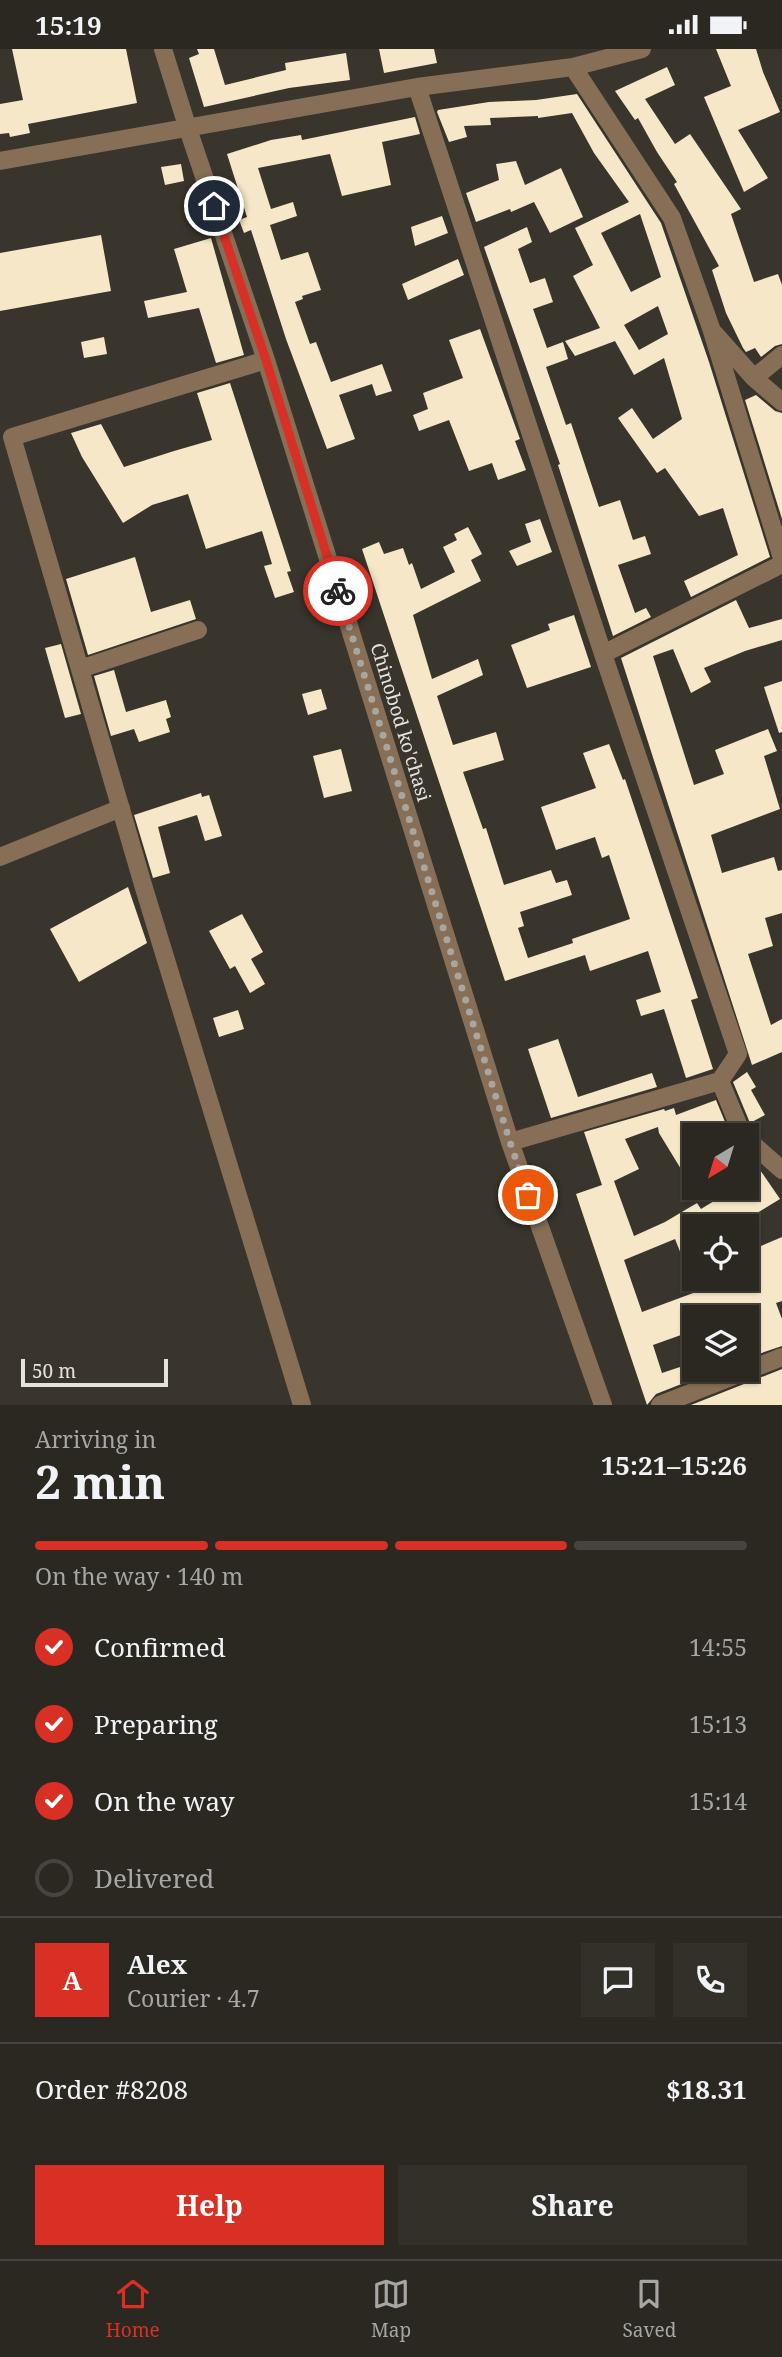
<!DOCTYPE html>
<html lang="en">
<head>
<meta charset="utf-8">
<style>
  body { margin:0; font-family:"Noto Serif",serif; background:#33302a; color:#f1f3f6; height:100vh; display:flex; flex-direction:column; font-size:26px; white-space:nowrap }
  * { box-sizing:border-box; margin:0 }
  p { font-size:23px; color:#a6a6a5 }
  .icon { flex:none; width:38px; height:38px; fill:none; stroke:currentColor; stroke-width:2; stroke-linecap:round; stroke-linejoin:round }
  .map { position:relative; height:1356px; overflow:hidden }
  .side { display:flex; flex-direction:column; background:#2b2821; flex:1 }
  .side>* { flex:none }
  .needle { width:46px; rotate:218deg }
  .fabs { position:absolute; left:682px; top:1074px; display:grid; gap:14px }
  .fabs a { display:grid; place-items:center; width:77px; height:77px; border-radius:0px; background:#2b2821; box-shadow:0 2px 5px #0004,0 0 0 2px #47443f; font-size:35px }
  .scale { position:absolute; left:21px; bottom:18px; width:147px; box-sizing:border-box; padding-left:7px; border:4px solid #e5e2dd; border-top:0; font-size:19px; line-height:24px; white-space:nowrap; color:#e5e2dd; -webkit-text-stroke:5px #39352c; paint-order:stroke }
  .pin { position:absolute; display:grid; place-items:center; width:60px; height:60px; color:#fff; margin:-30px; border:4px solid #fff; border-radius:50%; box-shadow:0 2px 7px #0007 }
  .courier { position:absolute; display:grid; place-items:center; width:70px; height:70px; margin:-35px; border:5px solid #d93025; border-radius:50%; background:#fff; color:#222; box-shadow:0 2px 9px #0007 }
  .head em { font-style:normal; font-weight:700 }
  .head div { display:flex; flex-direction:column-reverse }
  .head { display:flex; align-items:center; justify-content:space-between; height:119px; padding:0 35px }
  h1 { font-size:46px; font-weight:700; line-height:52px }
  .bar { display:grid; grid-template-columns:repeat(4,1fr); gap:10px 7px; align-content:center; height:84px; padding:0 35px }
  .bar i { height:9px; border-radius:5px; background:#47443f }
  .bar .on { background:#d93025 }
  .bar p { grid-column:span 4 }
  .line { display:flex; align-items:center; gap:18px; padding:0 35px; border-top:2px solid #47443f }
  .line div { flex:1 }
  .round { display:grid; place-items:center; flex:none; width:74px; height:74px; border-radius:0px; background:#33302a }
  ol { padding:0 35px; list-style:none }
  li { display:flex; align-items:center; gap:21px; height:77px }
  li p { margin-inline-start:auto }
  li .icon { padding:7px; border-radius:50%; background:#d93025; color:#fff; stroke-width:4 }
  li:last-child { color:#a6a6a5 }
  li i { width:38px; height:38px; border:4px solid #47443f; border-radius:50% }
  .primary-button { display:flex; gap:14px; margin-top:auto; padding:14px 35px }
  .primary-button a { flex:1; height:80px; border-radius:0px; background:#d93025; color:#fff; font-size:28px; font-weight:700; line-height:80px; text-align:center }
  .primary-button a+a { background:#33302a; color:#f1f3f6 }
  .status { display:flex; justify-content:space-between; align-items:center; height:49px; padding:0 35px; background:#2b2821; direction:ltr }
  .status svg { height:19px; fill:currentColor }
  .menu { display:flex; justify-content:space-around; align-items:center; height:98px; border-top:2px solid #47443f; background:#2b2821; font-size:19px; color:#a6a6a5 }
  .menu a { display:grid; justify-items:center; gap:4px }
  .menu .on { color:#d93025 }
  .map>svg:first-child { display:block }
  .building { fill:#f5e7c7; fill-rule:evenodd }
  .lines { fill:none; stroke-linecap:round; stroke-linejoin:round }
  .minor { stroke:#866f56; stroke-width:18 }
  .done { stroke:#a9a59f; stroke-width:7; stroke-dasharray:0 12.6 }
  .route { stroke:#d93025; stroke-width:9 }
  .labels { text-anchor:middle; dominant-baseline:central; stroke-width:7; stroke-linejoin:round; paint-order:stroke }
  .street-label { font-size:19px; fill:#e5e2dd; stroke:#39352c }
</style>
</head>
<body>
<div class="status"><b>15:19</b><svg viewBox="0 0 49 12"><path d="M0 12V9h3v3zM5 12V6h3v6zM10 12V3h3v9zM15 12V0h3v12zM26 1h20v11H26zM47 4h2v5h-2z"/></svg></div>
<div class="map">
<svg width="782" height="1356" viewBox="0 0 782 1356">
  <rect width="100%" height="100%" fill="#39352c"/>
  <path class="building" d="M12,0H126L137,54L28,75L30,84L10,88L9,84L0,85V55L23,51Z
    M197,0H214L225,36L286,21L285,14L346,4L350,31L289,39L204,58L189,9L199,5Z
    M379,0H434L437,14L384,24Z
    M716,0H756L763,23L780,63L738,81L768,129L744,143L704,48L731,37Z
    M667,18L675,36L645,50L675,95L690,85L741,160L731,165L754,233L778,225L782,236V295L775,297L761,308L755,299L746,303L743,299L726,264L712,221L719,217L674,135L677,133L657,103L638,69L635,71L615,42Z
    M577,45L661,174L709,313L770,508L691,548L684,532L738,506L723,459L699,467L665,419L657,424L618,369L632,359L653,390L682,370L664,309L634,326L615,292L575,307L565,292L600,279L573,227L593,216L575,179L629,153L594,104L572,64L538,69V67L490,69L491,76L464,77L467,88L449,93L437,63L438,61L489,53L536,51ZM640,165L661,228L631,243L601,184ZM658,257L668,285L639,301L624,276Z
    M415,68L420,85L382,93L391,136L342,147L330,105L258,119L271,160L293,153L297,167L270,176L281,211L308,203L321,241L302,247L303,250L295,253L310,295L316,293L331,333L382,315L392,342L376,347L372,335L339,346L355,390L327,400L286,290L251,181L244,184L239,171L247,168L227,105L271,91L301,86L302,91Z
    M516,112L525,136L561,119L583,168L550,184L534,153L511,163L510,160L476,173L466,144L499,131L496,115Z
    M181,115L184,132L165,136L161,118Z
    M442,167L448,184L415,197L411,178Z
    M527,178L532,193L518,200L530,234L545,229L553,253L533,260L547,299L563,293L568,310L546,318L566,376L571,374L599,458L620,451L633,491L645,487L651,505L618,516L635,564L646,559L651,568L613,587L558,416L560,415L484,198Z
    M101,186L111,242L0,262V204Z
    M211,189L244,306L216,314L199,259L148,269L144,252L187,243L174,200Z
    M458,210L464,226L408,251L402,235Z
    M480,280L520,390L515,392L526,421L498,431L492,414L469,422L449,371L419,382L413,366L428,360L423,344L463,329L449,291Z
    M104,288L107,305L84,309L81,293Z
    M230,334L291,522L287,523L294,543L275,549L264,517L272,515L262,482L206,500L188,445L152,456L123,474L82,408L71,384L101,375L124,418L174,402L212,391L197,344Z
    M756,346L775,362L782,364V470L745,351Z
    M540,470L552,503L517,517L509,502L531,493L525,475Z
    M468,478L482,505L471,511L481,532L413,566L432,630L478,610L483,626L437,647L453,696L496,683L504,711L463,723L483,780L486,779L504,836L551,821L556,834L567,831L572,846L520,863L524,877L518,879L528,909L573,894L572,890L630,870L609,806L602,809L595,788L556,801L541,758L596,739L583,704L609,695L623,731L625,730L698,949L691,951L713,1020L686,1029L664,960L641,967L636,951L661,943L648,902L590,922L585,906L505,932L362,500L379,493L384,505L403,499L409,516L412,514L421,540L455,523L443,498L457,491L454,485Z
    M135,508L151,563L190,551L196,570L88,606L66,530Z
    M736,551L749,579L782,570V591L745,602L704,619L711,633L691,644L673,600L653,607L694,736L724,725L715,701L768,680L777,702L764,707L780,760L711,786L722,824L774,808L778,822L782,821V864L765,869L773,897L748,905L771,976L782,970V1003L752,1016L621,609Z
    M574,566L591,618L527,639L511,596L550,581L548,575Z
    M61,595L81,665L65,669L45,599Z
    M114,621L126,663L166,651L171,668L166,670L170,683L139,693L134,680L111,687L94,627Z
    M782,632V683L779,684L764,638Z
    M321,640L327,660L308,666L302,645Z
    M341,700L352,742L324,749L313,707Z
    M201,744L202,748L209,746L222,787L205,792L197,766L158,778L170,824L153,829L134,766Z
    M128,838L147,894L79,933L50,880Z
    M242,865L263,903L251,910L265,935L250,944L235,917L230,920L209,882Z
    M238,961L244,980L219,988L213,969Z
    M558,990L578,1048L652,1024L657,1038L551,1069L528,1000Z
    M747,1023L756,1038L751,1041L765,1066L750,1074L733,1033Z
    M716,1051L730,1085L695,1087V1143L659,1084L658,1078L625,1090L639,1120L614,1132L634,1187L665,1173L697,1154L701,1160L735,1139H747V1124L758,1118L780,1150L749,1169L761,1197L782,1188V1252L776,1254L782,1270V1297L747,1309V1261L728,1269H695V1281L653,1296L662,1324L695,1313V1321H717L656,1345L647,1356L576,1145L602,1136L584,1083L664,1060L665,1062L674,1059L676,1066ZM695,1178H747V1230H700L704,1240L642,1263L624,1211L675,1190L681,1205L695,1197Z
    M782,1320V1356H691Z"/>
  <g class="lines">
    <path class="minor" d="M163,0L188,80L266,311L510,1093L603,1356
      M573,18L672,169L711,279L782,509
      M417,38L603,605L738,1005L720,1032L510,1093
      M0,112L417,38L573,18L642,0
      M715,285L754,329L782,353
      M266,311L12,388L144,839L302,1356
      M754,329L782,306
      M603,605L782,515
      M80,620L198,581
      M0,808L121,759
      M720,1032L743,1087
      M747,1090L782,1121
      M660,1356L782,1308"/>
  </g>
  <g class="lines">
    <path class="done" d="M338,542L510,1093L528,1146"/>
    <path class="route" d="M214,157L266,311L338,542"/>
  </g>
  <g class="labels">
    <g class="street-label">
      <text transform="translate(401 673) rotate(73)">Chinobod ko'chasi</text>
    </g>
  </g>
</svg>
<div class="fabs">
<a><svg class="needle" viewBox="-14 -14 28 28"><path d="M0-13l5 13h-10z" fill="#e53935"/><path d="M0 13l5-13h-10z" fill="#a6a6a5"/></svg></a>
<a><svg class="icon" aria-label="locate" viewBox="0 0 24 24"><circle cx="12" cy="12" r="6"/><path d="M12 2v4M12 18v4M2 12h4M18 12h4"/></svg></a>
<a><svg class="icon" aria-label="layers" viewBox="0 0 24 24"><path d="M12 4l9 5-9 5-9-5zM3 14l9 5 9-5"/></svg></a>
</div>
<div class="scale">50 m</div>
<div class="pin" style="left:528px;top:1146px;background:#ea580c"><svg class="icon" aria-label="bag" viewBox="0 0 24 24"><path d="M5 8h14l-1 12H6zM9 8a3 3 0 0 1 6 0"/></svg></div>
<div class="pin" style="left:214px;top:157px;background:#1f2937"><svg class="icon" aria-label="home" viewBox="0 0 24 24"><path d="M3 11l9-7 9 7M6 9v11h12V9"/></svg></div>
<div class="courier" style="left:338px;top:542px"><svg class="icon" aria-label="bike" viewBox="0 0 24 24"><circle cx="6" cy="16" r="4"/><circle cx="18" cy="16" r="4"/><path d="M6 16l4-8h5l3 8M10 8l3 8H6M13 5h3"/></svg></div>
</div>
<section class="side">
<div class="head"><div><h1>2 min</h1><p>Arriving in</p></div><em>15:21–15:26</em></div>
<div class="bar"><i class="on"></i><i class="on"></i><i class="on"></i><i></i><p>On the way · 140 m</p></div>
<ol>
<li><svg class="icon" aria-label="check" viewBox="0 0 24 24"><path d="M5 12l5 5 9-10"/></svg>Confirmed<p>14:55</p></li>
<li><svg class="icon" aria-label="check" viewBox="0 0 24 24"><path d="M5 12l5 5 9-10"/></svg>Preparing<p>15:13</p></li>
<li><svg class="icon" aria-label="check" viewBox="0 0 24 24"><path d="M5 12l5 5 9-10"/></svg>On the way<p>15:14</p></li>
<li><i></i>Delivered</li>
</ol>
<div class="line" style="height:126px"><b class="round" style="background:#d93025;color:#fff">A</b><div><b>Alex</b><p>Courier · 4.7</p></div><a class="round"><svg class="icon" aria-label="chat" viewBox="0 0 24 24"><path d="M4 5h16v11H9l-5 4z"/></svg></a><a class="round"><svg class="icon" aria-label="phone" viewBox="0 0 24 24"><path d="M5 4h4l2 5-3 2q2 4 5 5l2-3 5 2v4C11 20 4 13 5 4z"/></svg></a></div>
<div class="line" style="height:91px"><div>Order #8208</div><b>$18.31</b></div>
<div class="primary-button"><a>Help</a><a>Share</a></div>
</section>
<nav class="menu">
<a class="on"><svg class="icon" aria-label="home" viewBox="0 0 24 24"><path d="M3 11l9-7 9 7M6 9v11h12V9"/></svg>Home</a>
<a><svg class="icon" aria-label="map" viewBox="0 0 24 24"><path d="M3 6l6-2 6 2 6-2v14l-6 2-6-2-6 2zM9 4v14M15 6v14"/></svg>Map</a>
<a><svg class="icon" aria-label="saved" viewBox="0 0 24 24"><path d="M7 4h10v16l-5-4-5 4z"/></svg>Saved</a>
</nav>
</body>
</html>
